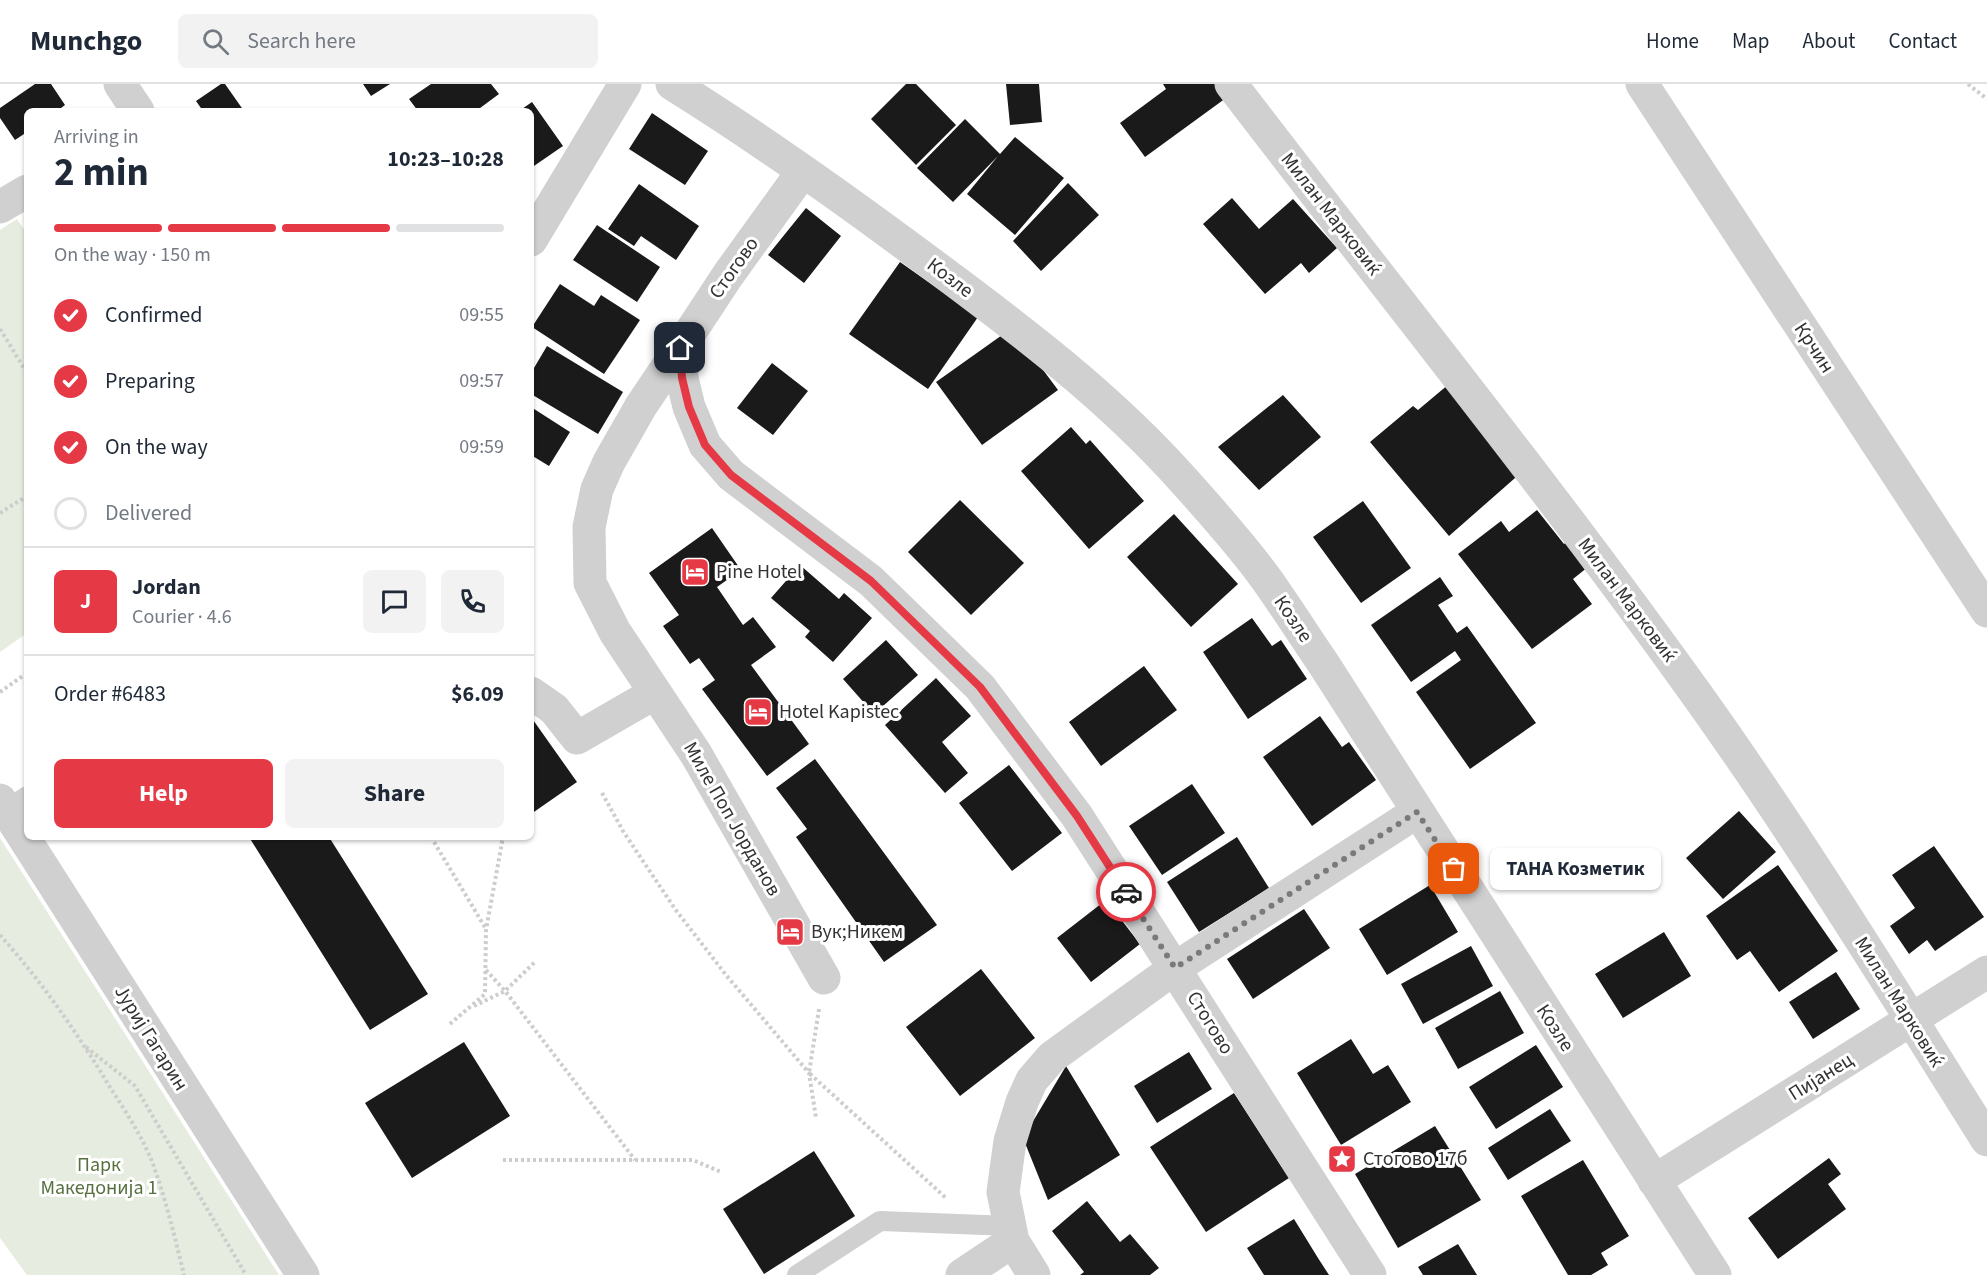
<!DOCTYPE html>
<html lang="en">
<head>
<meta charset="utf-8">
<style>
  body { margin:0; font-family:"Source Sans 3",sans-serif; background:#f2f2f3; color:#1f2937; height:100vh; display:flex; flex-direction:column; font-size:22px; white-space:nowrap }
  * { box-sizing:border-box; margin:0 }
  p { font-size:20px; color:#747a83 }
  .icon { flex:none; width:33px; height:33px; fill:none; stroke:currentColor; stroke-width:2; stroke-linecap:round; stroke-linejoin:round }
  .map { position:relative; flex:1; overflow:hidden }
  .sheet { position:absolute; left:24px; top:24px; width:510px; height:732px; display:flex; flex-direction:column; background:#fff; border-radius:9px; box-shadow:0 2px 4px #0004 }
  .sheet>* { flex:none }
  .pin { position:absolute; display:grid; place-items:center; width:51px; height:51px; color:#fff; margin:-26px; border-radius:12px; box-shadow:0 3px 9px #0006 }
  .courier { position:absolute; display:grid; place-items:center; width:60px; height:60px; margin:-30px; border:4px solid #e63946; border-radius:50%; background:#fff; color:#222; box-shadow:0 2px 8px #0007 }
  .bubble { position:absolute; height:42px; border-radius:9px; background:#fff; box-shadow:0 2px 4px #0004; font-size:20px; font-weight:700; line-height:42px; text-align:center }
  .summary em { font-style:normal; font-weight:700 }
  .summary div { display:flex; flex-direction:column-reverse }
  .summary { display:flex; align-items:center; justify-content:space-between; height:102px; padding:0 30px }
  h1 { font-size:39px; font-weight:700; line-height:45px }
  .bar { display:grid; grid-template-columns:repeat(4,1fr); gap:9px 6px; align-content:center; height:72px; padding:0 30px }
  .bar i { height:8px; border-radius:4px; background:#e0e1e3 }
  .bar .current { background:#e63946 }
  .bar p { grid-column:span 4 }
  .line { display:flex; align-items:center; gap:15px; padding:0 30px; border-top:2px solid #e0e1e3 }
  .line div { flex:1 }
  .round { display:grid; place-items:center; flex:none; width:63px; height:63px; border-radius:9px; background:#f2f2f3 }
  ol { padding:0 30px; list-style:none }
  li { display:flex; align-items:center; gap:18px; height:66px }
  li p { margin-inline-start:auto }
  li .icon { padding:6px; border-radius:50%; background:#e63946; color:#fff; stroke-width:4 }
  li:last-child { color:#747a83 }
  li i { width:33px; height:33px; border:3px solid #e0e1e3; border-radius:50% }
  .primary-button { display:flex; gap:12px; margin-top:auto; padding:12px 30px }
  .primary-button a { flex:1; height:69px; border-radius:9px; background:#e63946; color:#fff; font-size:24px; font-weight:700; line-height:69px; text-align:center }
  .primary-button a+a { background:#f2f2f3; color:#1f2937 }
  header { display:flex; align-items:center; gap:36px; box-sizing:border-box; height:84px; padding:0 30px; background:#fff; border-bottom:2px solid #e0e1e3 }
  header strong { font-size:28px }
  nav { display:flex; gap:33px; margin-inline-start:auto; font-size:21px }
  .search { width:420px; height:54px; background:#f2f2f3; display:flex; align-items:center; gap:15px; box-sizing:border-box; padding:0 21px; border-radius:9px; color:#747a83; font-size:22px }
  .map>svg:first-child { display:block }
  .green { fill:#e6ecdf }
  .building { fill:#1a1a1a }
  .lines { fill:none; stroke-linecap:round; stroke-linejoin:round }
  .path { stroke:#cdcdcd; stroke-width:4; stroke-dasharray:3 3; stroke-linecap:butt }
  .lane { stroke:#d0d0d0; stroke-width:20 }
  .street { stroke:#d0d0d0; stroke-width:33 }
  .done { stroke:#7a7a7a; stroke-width:6; stroke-dasharray:0 10.8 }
  .route { stroke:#e63946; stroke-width:8 }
  .labels { text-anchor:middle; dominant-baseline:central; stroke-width:6; stroke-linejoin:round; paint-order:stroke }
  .street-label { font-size:20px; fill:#333; stroke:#fff }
  .poi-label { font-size:20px; fill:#333; stroke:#fff; text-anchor:start }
  .park-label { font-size:20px; fill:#56703f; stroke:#fff }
</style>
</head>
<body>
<header>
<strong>Munchgo</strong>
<div class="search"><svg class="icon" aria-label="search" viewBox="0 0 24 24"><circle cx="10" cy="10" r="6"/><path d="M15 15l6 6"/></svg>Search here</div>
<nav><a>Home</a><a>Map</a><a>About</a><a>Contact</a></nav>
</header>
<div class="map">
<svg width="1987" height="1191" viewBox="0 0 1987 1191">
  <rect width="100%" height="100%" fill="#fff"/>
  <path class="green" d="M17,135L27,150V549L0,568V146Z
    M0,754L279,1191H27L0,1154Z"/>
  <path class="building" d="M35,0H51L65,21L57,27H27V48L15,56L0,34V24Z
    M221,0H225L244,27H203L196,17Z
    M363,0H390L371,12Z
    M431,0H491L499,10L476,27H418L409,15Z
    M906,0H916L956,41L916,81L871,35Z
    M1006,0H1039L1042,38L1010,41Z
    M1163,0H1216L1226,14L1145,73L1120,39L1166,5Z
    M532,18L563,62L531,84V27H519Z
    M652,29L708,67L685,101L629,65Z
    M965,35L1000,70L1015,53L1064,94L1015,151L967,110L998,72L953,118L917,84Z
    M1068,99L1099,131L1041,187L1013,157Z
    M639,100L699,142L676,176L641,152L634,162L608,145Z
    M1232,114L1259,145L1293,115L1337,164L1309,189L1301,179L1265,210L1203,140Z
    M806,124L841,152L804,199L768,171Z
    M597,141L660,183L637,218L573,176Z
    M900,178L978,233L928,305L849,250Z
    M560,200L594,222L601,211L640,236L604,290L532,243Z
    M1012,244L1058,306L982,361L936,298Z
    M547,262L623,308L598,350L531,310V289Z
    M772,279L808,307L773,351L737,324Z
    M1449,300L1523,387L1449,452L1370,358L1413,322L1418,326Z
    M1283,311L1321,353L1259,406L1218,363Z
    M531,323L570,348L549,382L531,371Z
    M1071,343L1086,360L1090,356L1144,417L1089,465L1021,387Z
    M960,416L1024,479L971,531L908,468Z
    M1363,417L1411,484L1361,519L1313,453Z
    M1537,426L1564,460L1573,453L1593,479L1573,495L1592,520L1532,565L1458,470L1501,437L1509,448Z
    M1174,430L1238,500L1191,543L1127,473Z
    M712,444L741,486L717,503L743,541L753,533L776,563L751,581L809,660L767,692L702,605L715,596L699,574L690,580L663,542L679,531L649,489Z
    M800,481L839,515L844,509L872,534L833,578L805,553L810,547L771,514Z
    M1440,493L1453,512L1438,521L1457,549L1467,542L1536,639L1470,685L1416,608L1461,576L1455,567L1411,598L1371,541Z
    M1252,534L1272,562L1281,556L1307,595L1248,635L1203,568Z
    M886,556L918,591L874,630L843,595Z
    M1144,582L1177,626L1101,682L1069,638Z
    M936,594L971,632L942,658L968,689L945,709L885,641Z
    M1320,632L1342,663L1349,658L1376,696L1312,742L1263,673Z
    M531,633L577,698L531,730Z
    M815,675L937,841L884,878L796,753L807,745L776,704Z
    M1009,681L1062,749L1012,787L959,719Z
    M1192,700L1225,749L1162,791L1129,742Z
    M1739,727L1776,768L1723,815L1686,774Z
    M249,753H329L428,910L370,946Z
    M1237,753L1269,804L1199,848L1167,798Z
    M1934,762L1984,833L1935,867L1927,856L1909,870L1890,842L1915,824L1892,791Z
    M1778,781L1838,867L1779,908L1750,867L1737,876L1706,832Z
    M1430,801L1458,848L1387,891L1359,845Z
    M1106,816L1140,860L1091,898L1057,854Z
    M1304,825L1330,864L1253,915L1227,875Z
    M1664,848L1691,892L1623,934L1595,890Z
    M1471,862L1493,902L1423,940L1401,900Z
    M981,885L1035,954L960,1012L906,943Z
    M1836,888L1860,925L1813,955L1789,918Z
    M1500,907L1524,949L1458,985L1435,944Z
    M1351,955L1373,990L1388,981L1411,1018L1341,1061L1297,989Z
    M464,958L510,1032L412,1094L365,1019Z
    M1536,961L1563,1003L1496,1045L1469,1003Z
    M1189,968L1212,1005L1157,1039L1134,1002Z
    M1066,982L1120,1071L1048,1116L1023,1054Z
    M1234,1009L1289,1094L1206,1148L1150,1063Z
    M1550,1025L1571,1057L1508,1096L1488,1064Z
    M1435,1042L1481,1116L1398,1164L1355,1090Z
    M814,1067L855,1132L764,1190L723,1125Z
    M1829,1074L1841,1090L1828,1100L1846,1125L1778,1175L1748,1134Z
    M1583,1076L1629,1152L1601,1169L1608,1181L1591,1191H1568L1521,1112Z
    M1087,1117L1120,1158L1130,1150L1159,1184L1150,1191H1080L1084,1188L1052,1147Z
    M1294,1135L1318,1174L1329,1191H1264L1247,1164Z
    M1458,1160L1477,1191H1423L1418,1183Z"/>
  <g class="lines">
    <path class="path" d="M1968,0L1987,15
      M0,245L27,289
      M0,429L27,412
      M0,608L27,589
      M602,709L623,747L675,825L726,891L809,989L816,1034
      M431,753L486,845
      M0,851C41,897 76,947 108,1000C124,1025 142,1052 153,1080C166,1116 175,1154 184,1191
      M486,886L505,907L635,1076
      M474,922L505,907L536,877
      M819,925L809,989L946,1114
      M450,940L485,910L486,846L503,753
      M86,963L135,1002L246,1191
      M503,1076H693L721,1088"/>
    <path class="lane" d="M6,726L27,712
      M797,1191L880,1137L1010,1142"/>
    <path class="street" d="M120,0L138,27
      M672,0C759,54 843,114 925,175C1017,243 1110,313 1186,399C1212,428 1244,464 1267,496C1286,523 1304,551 1323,579L1715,1191
      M1231,0C1383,199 1541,394 1687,597C1794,745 1890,902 1987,1056
      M1642,0L1987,527
      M803,87L728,191L680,264L682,294L689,323L705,361L731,391L871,497L980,603L1077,732L1370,1191
      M0,123L27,107
      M531,156L625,0
      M680,264L641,322L609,378L597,405L589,443L590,499L615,548L696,670L824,894
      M531,609L554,625L577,654L655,609
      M0,716L303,1191
      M1654,1097L1987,888
      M962,1191L1013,1157
      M1034,1191L1013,1157L1003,1108L1010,1057L1022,1018L1032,996L1052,973L1175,884L1417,728"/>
  </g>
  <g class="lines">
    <path class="done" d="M1126,808L1175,884L1417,728L1454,785"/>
    <path class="route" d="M680,264L682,294L689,323L705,361L731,391L871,497L980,603L1077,732L1126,808"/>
  </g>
  <defs>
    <g id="hotel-square" transform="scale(1.5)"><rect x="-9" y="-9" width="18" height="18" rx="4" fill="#e63946" stroke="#fff"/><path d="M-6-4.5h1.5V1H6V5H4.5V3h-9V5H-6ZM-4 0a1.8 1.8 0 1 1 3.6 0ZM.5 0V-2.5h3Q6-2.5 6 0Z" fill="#fff"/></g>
    <g id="sight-square" transform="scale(1.5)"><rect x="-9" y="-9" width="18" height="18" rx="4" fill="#e63946" stroke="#fff"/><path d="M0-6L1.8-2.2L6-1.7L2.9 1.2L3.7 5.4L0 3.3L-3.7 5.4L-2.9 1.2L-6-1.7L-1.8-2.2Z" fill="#fff"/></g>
  </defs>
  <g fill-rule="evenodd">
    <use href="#hotel-square" x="695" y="488"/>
    <use href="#hotel-square" x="758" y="628"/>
    <use href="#hotel-square" x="790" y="848"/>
    <use href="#sight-square" x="1342" y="1075"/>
  </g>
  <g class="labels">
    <g class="street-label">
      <text transform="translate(1331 130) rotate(52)">Милан Марковиќ</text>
      <text transform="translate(734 184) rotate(-55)">Стогово</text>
      <text transform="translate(950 194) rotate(37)">Козле</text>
      <text transform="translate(1814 264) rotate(57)">Крчин</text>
      <text transform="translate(1627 516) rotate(53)">Милан Марковиќ</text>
      <text transform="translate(1293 535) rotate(56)">Козле</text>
      <text transform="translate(732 735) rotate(60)">Миле Поп Јорданов</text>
      <text transform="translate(1899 918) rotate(58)">Милан Марковиќ</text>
      <text transform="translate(1210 939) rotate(58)">Стогово</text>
      <text transform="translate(1555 944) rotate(57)">Козле</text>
      <text transform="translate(151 954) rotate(58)">Јуриј Гагарин</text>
      <text transform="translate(1821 993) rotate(-32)">Пијанец</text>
    </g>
    <g class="poi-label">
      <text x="716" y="488">Pine Hotel</text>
      <text x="779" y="628">Hotel Kapistec</text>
      <text x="811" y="848">Вук;Никем</text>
      <text x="1363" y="1075">Стогово 17б</text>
    </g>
    <g class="park-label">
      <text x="99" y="1081">Парк<tspan x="99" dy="23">Македонија 1</tspan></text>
    </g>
  </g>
</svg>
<div class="pin" style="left:1454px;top:785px;background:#ea580c"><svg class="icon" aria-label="bag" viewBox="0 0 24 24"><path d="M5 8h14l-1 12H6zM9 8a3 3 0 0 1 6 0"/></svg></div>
<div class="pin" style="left:680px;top:264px;background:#1f2937"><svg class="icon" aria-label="home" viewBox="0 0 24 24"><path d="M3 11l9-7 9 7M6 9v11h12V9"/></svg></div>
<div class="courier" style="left:1126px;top:808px"><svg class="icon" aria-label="car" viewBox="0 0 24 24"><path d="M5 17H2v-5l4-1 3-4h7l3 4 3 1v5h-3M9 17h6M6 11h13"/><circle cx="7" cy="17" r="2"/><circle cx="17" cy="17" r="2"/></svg></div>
<div class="bubble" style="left:1490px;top:764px;width:171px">ТАНА Козметик</div>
<section class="sheet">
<div class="summary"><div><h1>2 min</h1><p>Arriving in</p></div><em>10:23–10:28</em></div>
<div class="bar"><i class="current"></i><i class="current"></i><i class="current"></i><i></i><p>On the way · 150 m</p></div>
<ol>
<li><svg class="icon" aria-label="check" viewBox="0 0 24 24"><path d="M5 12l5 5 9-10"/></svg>Confirmed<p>09:55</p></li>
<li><svg class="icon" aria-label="check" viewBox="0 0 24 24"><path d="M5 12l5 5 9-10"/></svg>Preparing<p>09:57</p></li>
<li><svg class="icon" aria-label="check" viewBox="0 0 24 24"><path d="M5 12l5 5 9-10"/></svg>On the way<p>09:59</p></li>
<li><i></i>Delivered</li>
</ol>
<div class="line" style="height:108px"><b class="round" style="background:#e63946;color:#fff">J</b><div><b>Jordan</b><p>Courier · 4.6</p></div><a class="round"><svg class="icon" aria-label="chat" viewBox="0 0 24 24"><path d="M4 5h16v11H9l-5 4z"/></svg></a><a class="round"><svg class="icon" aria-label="phone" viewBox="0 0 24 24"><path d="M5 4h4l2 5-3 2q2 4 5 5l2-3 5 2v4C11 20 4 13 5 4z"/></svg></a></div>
<div class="line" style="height:78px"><div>Order #6483</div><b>$6.09</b></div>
<div class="primary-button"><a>Help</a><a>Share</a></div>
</section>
</div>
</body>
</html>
